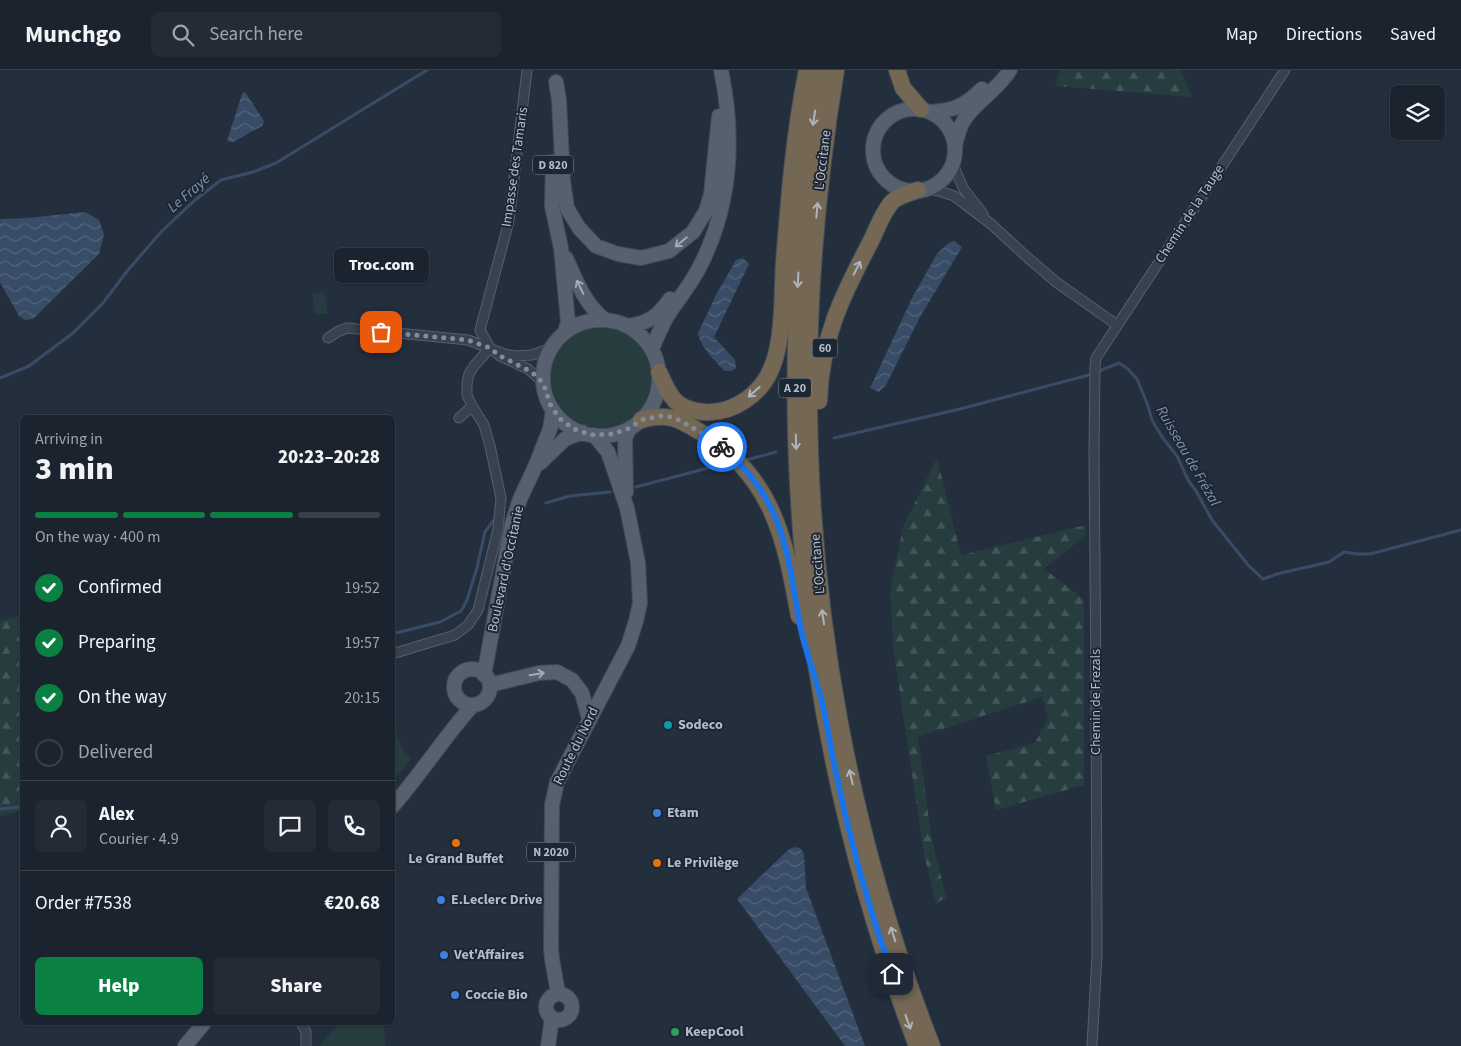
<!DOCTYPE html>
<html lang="en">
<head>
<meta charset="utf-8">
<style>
  body { margin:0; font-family:"Source Sans 3",sans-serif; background:#242b36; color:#f1f3f6; height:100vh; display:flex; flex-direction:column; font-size:19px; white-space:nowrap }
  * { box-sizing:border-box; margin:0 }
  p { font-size:16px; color:#a0a4aa }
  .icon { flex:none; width:28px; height:28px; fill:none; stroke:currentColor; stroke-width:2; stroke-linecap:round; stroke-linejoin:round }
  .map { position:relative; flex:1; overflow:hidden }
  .details { position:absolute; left:20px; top:345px; width:375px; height:610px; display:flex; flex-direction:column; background:#1b232e; border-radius:8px; box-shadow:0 1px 4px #0004,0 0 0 1px #39404a }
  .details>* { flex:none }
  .tools { position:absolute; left:1390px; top:15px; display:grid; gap:10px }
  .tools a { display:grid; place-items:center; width:55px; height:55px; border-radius:8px; background:#1b232e; box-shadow:0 1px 4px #0004,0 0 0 1px #39404a; font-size:25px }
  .pin { position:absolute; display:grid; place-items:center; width:42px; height:42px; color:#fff; margin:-21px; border-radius:10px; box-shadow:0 2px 8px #0006 }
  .courier { position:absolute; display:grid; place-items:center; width:50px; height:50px; margin:-25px; border:4px solid #1a73e8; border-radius:50%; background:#fff; color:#222; box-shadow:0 1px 6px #0007 }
  .bubble { position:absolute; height:35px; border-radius:8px; background:#1b232e; box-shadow:0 1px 4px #0004,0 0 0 1px #39404a; font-size:16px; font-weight:800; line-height:35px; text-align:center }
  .summary em { font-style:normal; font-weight:800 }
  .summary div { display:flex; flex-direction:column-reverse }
  .summary { display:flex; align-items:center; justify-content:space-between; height:85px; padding:0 15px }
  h1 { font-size:32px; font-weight:800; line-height:38px }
  .bar { display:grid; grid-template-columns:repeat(4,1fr); gap:8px 5px; align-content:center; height:60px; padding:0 15px }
  .bar i { height:6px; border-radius:4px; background:#39404a }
  .bar .current { background:#0b8043 }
  .bar p { grid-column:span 4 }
  .line { display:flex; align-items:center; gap:12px; padding:0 15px; border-top:1px solid #39404a }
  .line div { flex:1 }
  .round { display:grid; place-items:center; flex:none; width:52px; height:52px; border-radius:8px; background:#242b36 }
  ol { padding:0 15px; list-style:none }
  li { display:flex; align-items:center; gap:15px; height:55px }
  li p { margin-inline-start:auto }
  li .icon { padding:5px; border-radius:50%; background:#0b8043; color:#fff; stroke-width:4 }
  li:last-child { color:#a0a4aa }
  li i { width:28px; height:28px; border:2px solid #39404a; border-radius:50% }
  .button { display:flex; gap:10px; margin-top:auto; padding:10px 15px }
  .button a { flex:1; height:58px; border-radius:8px; background:#0b8043; color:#fff; font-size:20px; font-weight:800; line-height:58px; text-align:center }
  .button a+a { background:#242b36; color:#f1f3f6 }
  header { display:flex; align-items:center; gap:30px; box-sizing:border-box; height:70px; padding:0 25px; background:#1b232e; border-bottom:1px solid #39404a }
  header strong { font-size:24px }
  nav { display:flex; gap:28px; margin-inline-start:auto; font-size:18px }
  .search { width:350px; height:45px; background:#242b36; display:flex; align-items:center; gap:12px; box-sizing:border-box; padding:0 18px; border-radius:8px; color:#a0a4aa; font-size:19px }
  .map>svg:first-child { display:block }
  .grass { fill:#263c3f }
  .forest { fill:url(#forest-firs) }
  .water { fill:url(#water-waves) }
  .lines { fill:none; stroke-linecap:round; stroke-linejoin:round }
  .stream { stroke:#394c67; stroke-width:3 }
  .street-casing { stroke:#565f6c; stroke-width:11 }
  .primary-casing { stroke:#414a57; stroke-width:16 }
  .highway-casing { stroke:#434c59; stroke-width:18 }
  .street { stroke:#38414e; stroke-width:9 }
  .primary { stroke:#56606e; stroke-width:14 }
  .highway { stroke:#746855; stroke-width:16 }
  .oneway { stroke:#aeb4bd }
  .oneway2 { stroke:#a1aab7 }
  .done { stroke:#828b98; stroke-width:5; stroke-dasharray:0 9 }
  .route { stroke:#1a73e8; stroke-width:6 }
  .culture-dot { fill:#0f9aa8; stroke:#1d2633; stroke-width:2 }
  .shop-dot { fill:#3f7fe0; stroke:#1d2633; stroke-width:2 }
  .food-dot { fill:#e8710a; stroke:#1d2633; stroke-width:2 }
  .leisure-dot { fill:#2e9e5b; stroke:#1d2633; stroke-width:2 }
  .labels { text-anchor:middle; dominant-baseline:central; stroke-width:4; stroke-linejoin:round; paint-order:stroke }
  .shield { fill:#1d2633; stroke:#878f9c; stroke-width:1 }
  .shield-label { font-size:12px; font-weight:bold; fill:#b4bcc9 }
  .street-label { font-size:14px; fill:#b4bcc9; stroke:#1d2633 }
  .poi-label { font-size:14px; font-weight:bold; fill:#b4bcc9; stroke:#1d2633; text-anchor:start }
  .water-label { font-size:15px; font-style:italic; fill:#7c92b1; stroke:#1d2633 }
</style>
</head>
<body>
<header>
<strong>Munchgo</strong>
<div class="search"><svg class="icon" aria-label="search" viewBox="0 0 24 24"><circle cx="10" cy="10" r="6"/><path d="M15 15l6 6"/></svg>Search here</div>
<nav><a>Map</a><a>Directions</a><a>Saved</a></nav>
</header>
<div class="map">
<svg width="1461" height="976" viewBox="0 0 1461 976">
  <defs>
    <pattern id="forest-firs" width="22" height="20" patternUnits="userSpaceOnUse" patternTransform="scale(1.25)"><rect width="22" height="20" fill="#263c3f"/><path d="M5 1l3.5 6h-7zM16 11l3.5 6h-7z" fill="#435659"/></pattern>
    <pattern id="water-waves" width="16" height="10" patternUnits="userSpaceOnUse" patternTransform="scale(1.25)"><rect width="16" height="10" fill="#394c67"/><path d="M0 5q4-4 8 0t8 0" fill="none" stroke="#53647b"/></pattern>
  </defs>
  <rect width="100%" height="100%" fill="#242f3e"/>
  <path class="grass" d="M324,222L328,243L316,245L312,225Z
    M551 308a50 50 0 1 1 100 0a50 50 0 1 1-100 0Z
    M393,651L403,681L412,688L393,711Z
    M339,953H384L385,976H319Z"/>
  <path class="forest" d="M1060,0H1181L1192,27L1055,16Z
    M937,388L961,485L1086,455V465L1044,499L1084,529V715L996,740L986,686L1035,673L1048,648L1042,627L918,667L931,766L946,828L936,833L924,784L894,583L890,522L903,457Z
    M22,546V740L0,746V551Z"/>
  <path class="water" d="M245,22L264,51L262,56L233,72L227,71L242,24Z
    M85,142L99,150L104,164L99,184L33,249L25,250L19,246L0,212V149L28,148Z
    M954,171L962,177L920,247L886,315L879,322L870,318L913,226L937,184L947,174Z
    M743,188L749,194L714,267L735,290L736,298L731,301H725C715,291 700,277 698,263L716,225L736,190Z
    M794,777L800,778L804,784L806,818L865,976H845L737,829L788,780Z"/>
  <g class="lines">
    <path class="stream" d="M0,308L29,296L73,263L103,233L128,200L162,161L195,130L221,110L253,102L276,93L427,0
      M834,368L960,339L1089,305L1119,293L1128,299L1137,309L1147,333L1152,350L1162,367L1177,386L1188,410L1196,421L1212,450L1249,496L1263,509L1277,504L1329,492L1344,482L1357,484H1370L1461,460
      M746,390L776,382
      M636,417L727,393
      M546,433L570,426L610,422
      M392,564L440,552L461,541L467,530L477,498L485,462L493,451
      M0,739L22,737"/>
    <g class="street-casing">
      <path id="street" d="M527,0L509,151L480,260L490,278L500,286L528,299L537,307L544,315
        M953,94L963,118L983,144
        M926,119L939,121L954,126L991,154L1028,188L1056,212L1117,255
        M328,268L339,261L347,258L468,270L504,284L516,286L532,285L551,278
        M459,348L472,336
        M392,584L455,565L468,555L478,540L498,459L501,428L490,376L484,355L472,336L467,325V313L469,304L474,296L490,278
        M301,952L306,962V976
        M1092,976L1097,885L1096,613L1094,384L1095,297L1096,288L1285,0"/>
    </g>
    <g class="primary-casing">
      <path id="primary" d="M556,12L559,30L563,111L567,138L579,158L596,176L618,184L641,188L669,181L693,162L706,141L711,124L719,46
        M873 80a41 41 0 1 1 82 0a41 41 0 1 1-82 0Z
        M930,42C954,41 966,35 982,19
        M955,76C957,67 959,58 964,50C975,32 998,20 1010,0
        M553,92L552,136L561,178L568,252L565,262
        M566,188C577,212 584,233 605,250
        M543 308a58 58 0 1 1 116 0a58 58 0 1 1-116 0Z
        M628,256C649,253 658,246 670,229
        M652,279C656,269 661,258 666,248C676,232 689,217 698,200C731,138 735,68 721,0
        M540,393L565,369L582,362
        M626,422L625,368L630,358
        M454 617a18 18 0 1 1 36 0a18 18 0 1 1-36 0Z
        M484,605L512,454L520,429L535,397L550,359L553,340
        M490,615L539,603L557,602L572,610L582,623L589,649
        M392,737C421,704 444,667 473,635
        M558,923L552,889L551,879L552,735L557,712L628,576L636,551L640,533L638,493L627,438L608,382L594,365
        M546 937a13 13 0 1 1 26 0a13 13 0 1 1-26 0Z
        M185,976L205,952
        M548,976L552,948"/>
    </g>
    <g class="highway-casing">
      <path id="highway" d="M822,0C767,331 797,662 917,976
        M836,0C819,104 809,208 809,313C808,538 850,766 932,976
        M897,0L903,18L921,39
        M659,302C669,325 675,340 704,342C733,344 762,324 772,297C784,268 782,223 784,192C789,128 794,63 807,0
        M819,331C821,268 842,226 871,171C877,159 883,141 893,131C900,125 910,123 918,120
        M641,350C668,342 679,349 702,363C773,407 785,469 799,546"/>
    </g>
    <use href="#street" class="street"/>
    <use href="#primary" class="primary"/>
    <use href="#highway" class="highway"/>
  </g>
  <defs><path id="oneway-shaft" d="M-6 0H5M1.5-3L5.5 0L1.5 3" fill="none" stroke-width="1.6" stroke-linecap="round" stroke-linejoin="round" transform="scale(1.25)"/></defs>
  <g class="oneway">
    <use href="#oneway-shaft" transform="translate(814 48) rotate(99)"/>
    <use href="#oneway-shaft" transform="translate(817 140) rotate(-85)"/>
    <use href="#oneway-shaft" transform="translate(857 198) rotate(-63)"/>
    <use href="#oneway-shaft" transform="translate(798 210) rotate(93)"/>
    <use href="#oneway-shaft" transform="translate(754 322) rotate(139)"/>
    <use href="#oneway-shaft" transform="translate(796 372) rotate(88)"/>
    <use href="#oneway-shaft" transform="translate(823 547) rotate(-98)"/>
    <use href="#oneway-shaft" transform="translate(851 707) rotate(-103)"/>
    <use href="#oneway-shaft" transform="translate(893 864) rotate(-108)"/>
    <use href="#oneway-shaft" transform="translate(908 952) rotate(70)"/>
  </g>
  <g class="oneway2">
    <use href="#oneway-shaft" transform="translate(681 172) rotate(141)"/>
    <use href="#oneway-shaft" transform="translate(580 217) rotate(-116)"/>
    <use href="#oneway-shaft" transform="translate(537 604) rotate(-9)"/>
  </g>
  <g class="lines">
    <path class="done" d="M381,262L468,270L490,278L500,286L528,300L537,306L544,315L550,334L559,348L574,359L582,362L594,365L613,364L630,358L641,350L661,346L671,347L681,351L705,365L722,377"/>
    <path class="route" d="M722,377C744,396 761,416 773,442C790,479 793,520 801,560C807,586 817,611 823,636C828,659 831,681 836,703C850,771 869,839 892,904"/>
  </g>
  <circle class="culture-dot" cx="668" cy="655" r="5"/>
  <g class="shop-dot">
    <circle cx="657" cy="743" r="5"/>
    <circle cx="441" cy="830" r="5"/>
    <circle cx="444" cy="885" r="5"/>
    <circle cx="455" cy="925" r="5"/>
  </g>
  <g class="food-dot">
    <circle cx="456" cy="773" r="5"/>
    <circle cx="657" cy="793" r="5"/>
  </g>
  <circle class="leisure-dot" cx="675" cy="962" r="5"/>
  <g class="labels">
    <g class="shield">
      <rect x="533" y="85.5" width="40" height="19" rx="4"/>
      <rect x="812.5" y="268.5" width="25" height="19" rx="4"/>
      <rect x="779" y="308.5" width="32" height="19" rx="4"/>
      <rect x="527" y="772.5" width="48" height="19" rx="4"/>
    </g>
    <g class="shield-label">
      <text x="553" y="95">D 820</text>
      <text x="825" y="278">60</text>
      <text x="795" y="318">A 20</text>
      <text x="551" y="782">N 2020</text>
    </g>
    <g class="street-label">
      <text transform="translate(823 90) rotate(-83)">L'Occitane</text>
      <text transform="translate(515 97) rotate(-82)">Impasse des Tamaris</text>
      <text transform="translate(1190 144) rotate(-57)">Chemin de la Tauge</text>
      <text transform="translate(818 494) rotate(-95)">L'Occitane</text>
      <text transform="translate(506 499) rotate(-78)">Boulevard d'Occitanie</text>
      <text transform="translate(1096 632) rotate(-90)">Chemin de Frezals</text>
      <text transform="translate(576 676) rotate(-64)">Route du Nord</text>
    </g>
    <g class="poi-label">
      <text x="678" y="655">Sodeco</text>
      <text x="667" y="743">Etam</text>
      <text x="456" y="789" text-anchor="middle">Le Grand Buffet</text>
      <text x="667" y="793">Le Privilège</text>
      <text x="451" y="830">E.Leclerc Drive</text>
      <text x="454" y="885">Vet'Affaires</text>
      <text x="465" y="925">Coccie Bio</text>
      <text x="685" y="962">KeepCool</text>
    </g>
    <g class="water-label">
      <text transform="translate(189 123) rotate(-41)">Le Frayé</text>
      <text transform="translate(1188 386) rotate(60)">Ruisseau de Frézal</text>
    </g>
  </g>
</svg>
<div class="tools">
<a><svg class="icon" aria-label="layers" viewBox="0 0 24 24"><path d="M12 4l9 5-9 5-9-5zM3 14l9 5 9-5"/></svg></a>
</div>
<div class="pin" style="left:381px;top:262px;background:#ea580c"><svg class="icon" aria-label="bag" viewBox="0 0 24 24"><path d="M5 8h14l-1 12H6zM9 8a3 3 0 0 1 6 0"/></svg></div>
<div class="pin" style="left:892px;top:904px;background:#1f2937"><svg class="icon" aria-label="home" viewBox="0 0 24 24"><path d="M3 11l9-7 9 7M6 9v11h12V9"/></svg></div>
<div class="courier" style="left:722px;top:377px"><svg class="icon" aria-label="bike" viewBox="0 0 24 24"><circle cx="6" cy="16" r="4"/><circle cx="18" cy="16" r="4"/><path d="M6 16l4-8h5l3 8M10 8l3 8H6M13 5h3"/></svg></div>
<div class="bubble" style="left:334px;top:178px;width:95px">Troc.com</div>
<section class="details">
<div class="summary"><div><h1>3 min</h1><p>Arriving in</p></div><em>20:23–20:28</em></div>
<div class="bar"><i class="current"></i><i class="current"></i><i class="current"></i><i></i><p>On the way · 400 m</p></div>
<ol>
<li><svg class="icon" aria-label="check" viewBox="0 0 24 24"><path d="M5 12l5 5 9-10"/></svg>Confirmed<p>19:52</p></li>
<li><svg class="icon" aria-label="check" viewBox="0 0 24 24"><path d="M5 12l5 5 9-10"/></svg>Preparing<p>19:57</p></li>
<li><svg class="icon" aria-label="check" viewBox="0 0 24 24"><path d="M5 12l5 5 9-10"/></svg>On the way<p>20:15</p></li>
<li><i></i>Delivered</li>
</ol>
<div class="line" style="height:90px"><a class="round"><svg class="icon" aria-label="person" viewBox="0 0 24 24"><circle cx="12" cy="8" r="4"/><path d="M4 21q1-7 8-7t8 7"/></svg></a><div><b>Alex</b><p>Courier · 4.9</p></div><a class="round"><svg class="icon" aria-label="chat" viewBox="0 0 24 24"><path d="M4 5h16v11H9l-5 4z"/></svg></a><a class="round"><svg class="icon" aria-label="phone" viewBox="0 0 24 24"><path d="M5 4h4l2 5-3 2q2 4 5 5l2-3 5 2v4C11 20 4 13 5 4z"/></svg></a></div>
<div class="line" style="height:65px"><div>Order #7538</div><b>€20.68</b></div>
<div class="button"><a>Help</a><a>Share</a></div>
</section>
</div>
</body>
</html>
